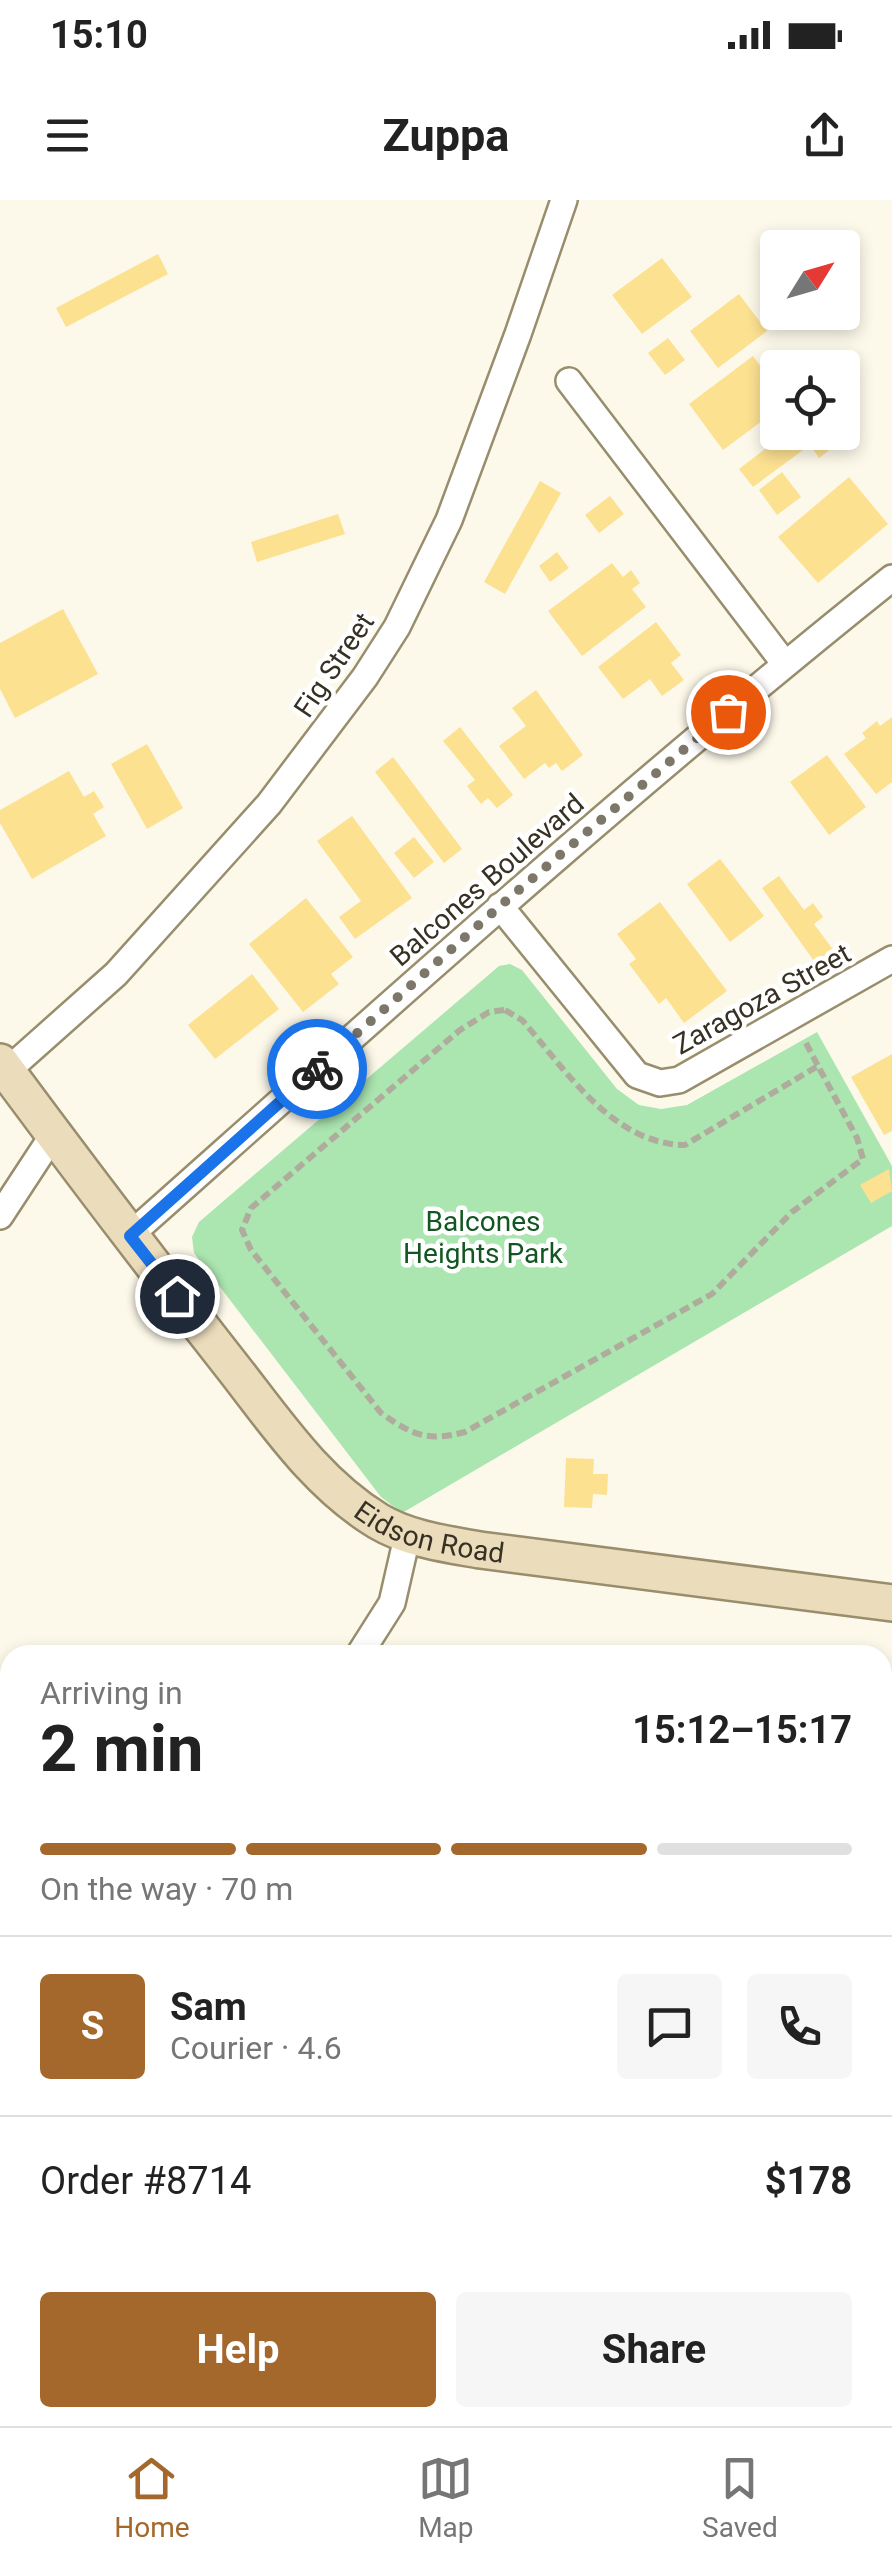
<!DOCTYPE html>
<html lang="en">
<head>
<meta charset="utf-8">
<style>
  body { margin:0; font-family:Roboto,sans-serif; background:#f6f6f6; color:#222; height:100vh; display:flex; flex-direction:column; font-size:38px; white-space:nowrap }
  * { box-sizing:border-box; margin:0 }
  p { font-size:32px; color:#767676 }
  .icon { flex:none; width:55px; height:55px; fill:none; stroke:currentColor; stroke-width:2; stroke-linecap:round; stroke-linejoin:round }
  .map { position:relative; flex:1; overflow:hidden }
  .sheet { position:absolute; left:0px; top:1445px; width:892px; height:782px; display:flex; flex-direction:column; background:#fff; border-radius:30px 30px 0 0; box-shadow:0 5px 15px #0003 }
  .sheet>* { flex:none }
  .needle { width:65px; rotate:53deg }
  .fabs { position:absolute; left:760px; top:30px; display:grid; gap:20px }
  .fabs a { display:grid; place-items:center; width:100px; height:100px; border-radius:10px; background:#fff; box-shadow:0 5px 15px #0003; font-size:50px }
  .pin { position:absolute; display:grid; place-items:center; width:85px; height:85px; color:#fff; margin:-42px; border:5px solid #fff; border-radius:50%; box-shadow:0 2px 10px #0007 }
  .courier { position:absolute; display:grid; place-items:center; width:100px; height:100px; margin:-50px; border:8px solid #1a73e8; border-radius:50%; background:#fff; color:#222; box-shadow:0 2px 12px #0007 }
  .headline em { font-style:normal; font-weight:700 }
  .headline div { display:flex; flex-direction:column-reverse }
  .headline { display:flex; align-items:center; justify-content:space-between; height:170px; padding:0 40px }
  h1 { font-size:65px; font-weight:700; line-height:75px }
  .bar { display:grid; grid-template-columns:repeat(4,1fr); gap:15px 10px; align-content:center; height:120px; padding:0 40px }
  .bar i { height:12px; border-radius:8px; background:#e0e0e0 }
  .bar .current { background:#a4672c }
  .bar p { grid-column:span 4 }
  .line { display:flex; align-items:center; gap:25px; padding:0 40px; border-top:2px solid #e0e0e0 }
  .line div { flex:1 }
  .round { display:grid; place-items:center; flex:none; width:105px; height:105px; border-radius:10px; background:#f6f6f6 }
  .action { display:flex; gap:20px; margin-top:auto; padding:20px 40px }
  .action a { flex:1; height:115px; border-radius:10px; background:#a4672c; color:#fff; font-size:40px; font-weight:700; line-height:115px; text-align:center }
  .action a+a { background:#f6f6f6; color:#222 }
  .status { display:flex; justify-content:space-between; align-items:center; height:70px; padding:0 50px; background:#fff; direction:ltr }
  .status svg { height:28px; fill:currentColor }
  header { display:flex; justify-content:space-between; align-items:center; height:130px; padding:0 40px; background:#fff; font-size:45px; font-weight:700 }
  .menu { display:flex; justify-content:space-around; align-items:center; height:140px; border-top:2px solid #e0e0e0; background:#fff; font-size:28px; color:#767676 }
  .menu a { display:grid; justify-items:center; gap:5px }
  .menu .current { color:#a4672c }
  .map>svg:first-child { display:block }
  .green { fill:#abe5b0 }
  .building { fill:#fce191 }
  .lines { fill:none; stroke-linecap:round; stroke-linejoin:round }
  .street-casing { stroke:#988d6c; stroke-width:30 }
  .secondary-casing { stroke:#988d6c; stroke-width:40 }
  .path { stroke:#b0ac9d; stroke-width:6; stroke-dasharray:10 5; stroke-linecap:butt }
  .street { stroke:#fff; stroke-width:25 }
  .secondary { stroke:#ebdcbc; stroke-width:35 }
  .done { stroke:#7c7769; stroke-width:10; stroke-dasharray:0 18 }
  .route { stroke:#1a73e8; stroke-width:12 }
  .labels { text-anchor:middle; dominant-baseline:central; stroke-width:9; stroke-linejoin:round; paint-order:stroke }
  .street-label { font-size:28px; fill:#363123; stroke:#fff }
  .park-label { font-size:28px; fill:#125722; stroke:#fff }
</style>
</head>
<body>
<div class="status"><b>15:10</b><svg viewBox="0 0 49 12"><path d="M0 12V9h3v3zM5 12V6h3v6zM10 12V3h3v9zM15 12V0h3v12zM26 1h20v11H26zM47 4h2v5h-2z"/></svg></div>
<header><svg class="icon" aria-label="menu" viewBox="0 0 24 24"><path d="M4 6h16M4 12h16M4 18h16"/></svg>Zuppa<svg class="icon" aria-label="share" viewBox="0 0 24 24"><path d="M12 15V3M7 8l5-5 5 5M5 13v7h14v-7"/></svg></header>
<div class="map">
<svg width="892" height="2226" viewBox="0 0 892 2226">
  <rect width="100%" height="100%" fill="#fdf9ea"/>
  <path class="green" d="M510,764L522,770L617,889L639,905L661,909L687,905L817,832L892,966V1026L402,1313L381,1297L194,1053L192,1037L199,1022L499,766Z"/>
  <path class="building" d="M158,54L168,74L66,127L56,108Z
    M662,58L692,97L642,134L612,95Z
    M739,94L767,131L718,168L690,131Z
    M668,138L685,160L665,175L648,153Z
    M753,156L773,183L778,180V209L723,250L689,204Z
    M787,232H826L823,235L832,248L819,258L810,245L753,287L739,269Z
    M782,272L801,297L777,315L759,290Z
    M849,277L888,324L818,383L778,337Z
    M540,281L561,293L505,394L484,382Z
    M610,296L624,314L599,333L585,315Z
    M338,314L345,334L257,362L251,342Z
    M557,352L569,368L550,382L539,366Z
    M612,363L623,377L631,370L640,383L632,389L646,407L582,456L548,411Z
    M63,409L98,474L15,518L0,489V443Z
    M656,422L681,455L671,463L684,480L662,496L650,479L623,499L598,467Z
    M536,490L583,555L562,571L556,563L549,568L545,563L524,579L499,546L526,526L512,508Z
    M892,517V582L876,594L844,554L866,538L862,533L877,521L880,526Z
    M460,527L513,595L497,608L488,598L481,604L467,586L475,580L443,541Z
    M147,544L183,608L147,629L111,564Z
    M827,555L866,607L829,635L790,582Z
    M393,557L462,649L444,663L375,572Z
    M69,571L84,597L94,591L104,607L93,614L106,636L32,679L0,623V610Z
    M352,616L412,698L355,739L339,717L361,701L317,641Z
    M414,637L434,662L414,678L394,653Z
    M720,659L764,716L730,742L687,684Z
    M779,676L804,710L813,703L823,717L814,724L834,751L816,764L762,688Z
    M306,698L353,757L331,774L339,784L303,812L249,744Z
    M660,702L727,791L684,823L666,798L659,804L629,764L636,759L617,734Z
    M252,774L279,809L215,859L188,825Z
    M892,854V931L884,935L851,877Z
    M889,969L892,991L871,1003L860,985Z
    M566,1258L594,1259L593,1274H608L607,1295L593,1294L592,1308L564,1307Z"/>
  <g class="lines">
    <g class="street-casing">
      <path id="street" d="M569,181L785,464
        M500,706L637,875L660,883L679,880L892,759
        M7,871L116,774L269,604L365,477L397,427L449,320L518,134L564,0
        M0,1016L55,932
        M129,1036C380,813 629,588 892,378
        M359,1455L392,1403L408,1333
        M882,1949L892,1950
        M0,1992L10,1976
        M370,2226L371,2218
        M886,2226L892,2183"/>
    </g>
    <g class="secondary-casing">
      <g id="secondary">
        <path id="s1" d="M0,862C74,962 150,1062 227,1160C273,1218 314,1282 378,1321C408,1339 446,1344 480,1350L892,1403"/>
      </g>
    </g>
    <path class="path" d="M505,810L522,820C566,870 612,944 685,945L818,866L857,938L863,959L792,1012L712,1094L465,1232C427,1242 412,1235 381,1213L251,1050L242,1030L251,1008L460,830L489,812Z
      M806,843L818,866"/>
    <use href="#street" class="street"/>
    <use href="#secondary" class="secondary"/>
  </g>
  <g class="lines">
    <path class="done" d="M317,869L500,706L728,512"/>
    <path class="route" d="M177,1096L130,1036L317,869"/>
  </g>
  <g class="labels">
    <g class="street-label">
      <text transform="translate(334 465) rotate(-56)">Fig Street</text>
      <text transform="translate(487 680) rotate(-41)">Balcones Boulevard</text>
      <text transform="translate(762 799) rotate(-29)">Zaragoza Street</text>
      <text stroke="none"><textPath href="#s1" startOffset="650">Eidson Road</textPath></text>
    </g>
    <g class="park-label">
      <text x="483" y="1021">Balcones<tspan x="483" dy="32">Heights Park</tspan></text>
    </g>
  </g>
</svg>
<div class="fabs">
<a><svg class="needle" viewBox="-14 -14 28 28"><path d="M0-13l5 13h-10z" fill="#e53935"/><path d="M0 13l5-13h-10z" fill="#767676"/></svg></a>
<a><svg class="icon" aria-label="locate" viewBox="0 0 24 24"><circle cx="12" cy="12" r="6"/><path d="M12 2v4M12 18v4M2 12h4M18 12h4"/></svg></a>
</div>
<div class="pin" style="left:728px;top:512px;background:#ea580c"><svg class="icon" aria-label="bag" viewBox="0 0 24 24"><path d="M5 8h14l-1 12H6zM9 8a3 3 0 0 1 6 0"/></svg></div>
<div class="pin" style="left:177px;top:1096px;background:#1f2937"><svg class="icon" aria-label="home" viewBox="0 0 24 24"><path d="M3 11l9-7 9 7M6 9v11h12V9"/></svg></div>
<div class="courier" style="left:317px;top:869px"><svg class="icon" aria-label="bike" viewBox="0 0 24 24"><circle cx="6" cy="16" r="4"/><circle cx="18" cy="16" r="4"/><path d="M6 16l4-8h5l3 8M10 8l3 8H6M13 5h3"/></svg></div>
<section class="sheet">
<div class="headline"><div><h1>2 min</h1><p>Arriving in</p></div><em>15:12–15:17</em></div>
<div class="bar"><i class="current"></i><i class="current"></i><i class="current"></i><i></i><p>On the way · 70 m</p></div>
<div class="line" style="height:180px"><b class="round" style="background:#a4672c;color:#fff">S</b><div><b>Sam</b><p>Courier · 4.6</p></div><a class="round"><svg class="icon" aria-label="chat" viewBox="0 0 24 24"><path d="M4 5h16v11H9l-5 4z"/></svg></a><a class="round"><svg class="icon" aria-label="phone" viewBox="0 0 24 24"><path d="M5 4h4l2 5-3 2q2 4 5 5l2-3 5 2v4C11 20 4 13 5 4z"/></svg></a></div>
<div class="line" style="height:130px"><div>Order #8714</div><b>$178</b></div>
<div class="action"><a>Help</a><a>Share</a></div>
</section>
</div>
<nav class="menu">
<a class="current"><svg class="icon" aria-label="home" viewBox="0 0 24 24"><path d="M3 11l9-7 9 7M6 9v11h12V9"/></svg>Home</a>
<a><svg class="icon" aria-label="map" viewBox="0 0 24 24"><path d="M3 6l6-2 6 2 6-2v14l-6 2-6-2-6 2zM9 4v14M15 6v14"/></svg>Map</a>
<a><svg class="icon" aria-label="saved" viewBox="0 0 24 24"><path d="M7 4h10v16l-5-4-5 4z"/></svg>Saved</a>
</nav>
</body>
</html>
